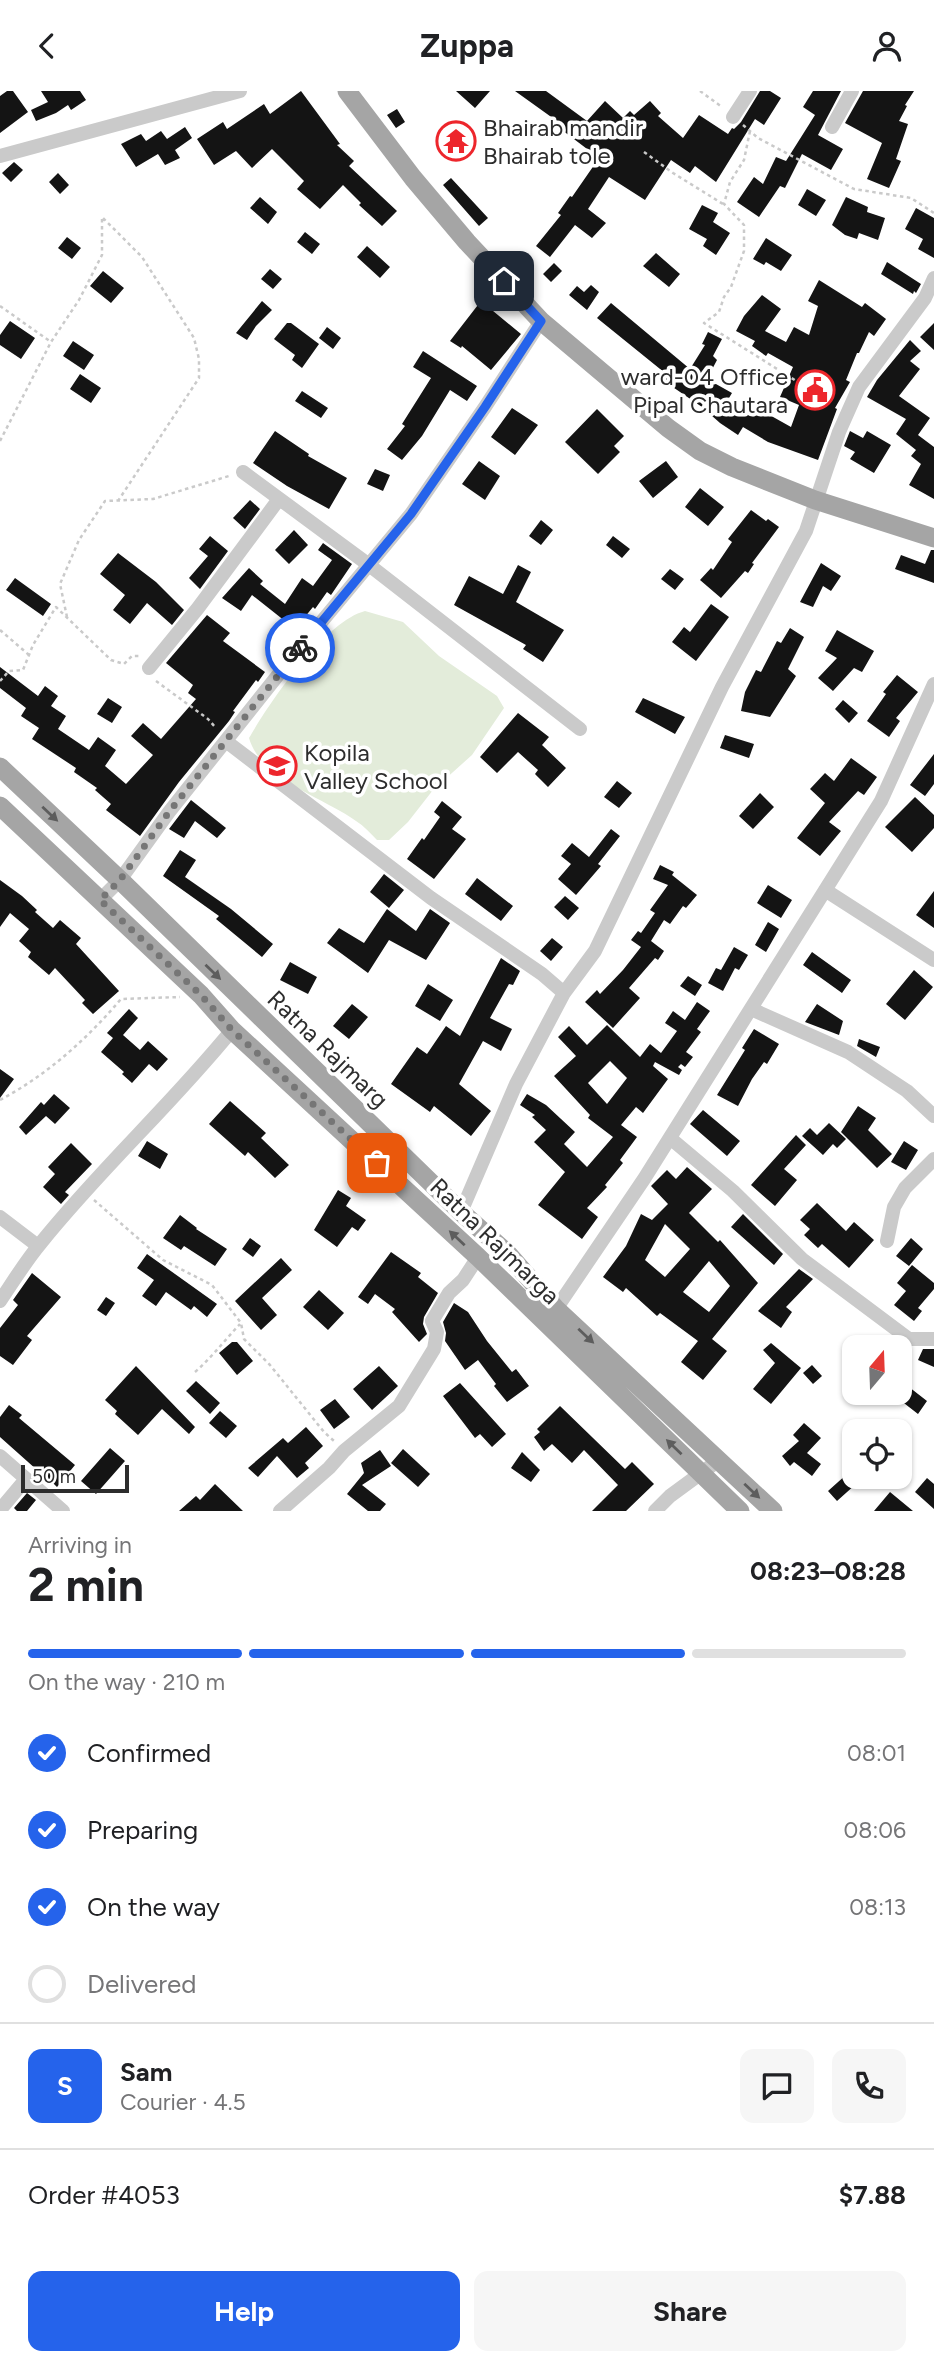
<!DOCTYPE html>
<html lang="en">
<head>
<meta charset="utf-8">
<style>
  body { margin:0; font-family:Figtree,sans-serif; background:#f6f6f6; color:#202124; height:100vh; display:flex; flex-direction:column; font-size:26px; white-space:nowrap }
  * { box-sizing:border-box; margin:0 }
  p { font-size:23px; color:#757577 }
  .icon { flex:none; width:38px; height:38px; fill:none; stroke:currentColor; stroke-width:2; stroke-linecap:round; stroke-linejoin:round }
  .map { position:relative; height:1420px; overflow:hidden }
  .side { display:flex; flex-direction:column; background:#fff; flex:1 }
  .side>* { flex:none }
  .needle { width:46px; rotate:19deg }
  .buttons { position:absolute; left:842px; top:1244px; display:grid; gap:14px }
  .buttons a { display:grid; place-items:center; width:70px; height:70px; border-radius:14px; background:#fff; box-shadow:0 2px 5px #0004; font-size:35px }
  .scale { position:absolute; left:21px; bottom:18px; width:108px; box-sizing:border-box; padding-left:7px; border:4px solid #2d2d2d; border-top:0; font-size:19px; line-height:24px; white-space:nowrap; color:#2d2d2d; -webkit-text-stroke:5px #fff; paint-order:stroke }
  .pin { position:absolute; display:grid; place-items:center; width:60px; height:60px; color:#fff; margin:-30px; border-radius:14px; box-shadow:0 4px 10px #0006 }
  .courier { position:absolute; display:grid; place-items:center; width:70px; height:70px; margin:-35px; border:5px solid #2563eb; border-radius:50%; background:#fff; color:#222; box-shadow:0 2px 9px #0007 }
  .overview em { font-style:normal; font-weight:700 }
  .overview div { display:flex; flex-direction:column-reverse }
  .overview { display:flex; align-items:center; justify-content:space-between; height:119px; padding:0 28px }
  h1 { font-size:46px; font-weight:700; line-height:52px }
  .bar { display:grid; grid-template-columns:repeat(4,1fr); gap:10px 7px; align-content:center; height:84px; padding:0 28px }
  .bar i { height:9px; border-radius:5px; background:#e0e0e0 }
  .bar .on { background:#2563eb }
  .bar p { grid-column:span 4 }
  .line { display:flex; align-items:center; gap:18px; padding:0 28px; border-top:2px solid #e0e0e0 }
  .line div { flex:1 }
  .round { display:grid; place-items:center; flex:none; width:74px; height:74px; border-radius:14px; background:#f6f6f6 }
  ol { padding:0 28px; list-style:none }
  li { display:flex; align-items:center; gap:21px; height:77px }
  li p { margin-inline-start:auto }
  li .icon { padding:7px; border-radius:50%; background:#2563eb; color:#fff; stroke-width:4 }
  li:last-child { color:#757577 }
  li i { width:38px; height:38px; border:4px solid #e0e0e0; border-radius:50% }
  .action { display:flex; gap:14px; margin-top:auto; padding:14px 28px }
  .action a { flex:1; height:80px; border-radius:14px; background:#2563eb; color:#fff; font-size:28px; font-weight:700; line-height:80px; text-align:center }
  .action a+a { background:#f6f6f6; color:#202124 }
  header { display:flex; justify-content:space-between; align-items:center; height:91px; padding:0 28px; background:#fff; font-size:32px; font-weight:700 }
  .map>svg:first-child { display:block }
  .green { fill:#e3ecda }
  .building { fill:#141414; fill-rule:evenodd }
  .lines { fill:none; stroke-linecap:round; stroke-linejoin:round }
  .path { stroke:#cacaca; stroke-width:2.5; stroke-dasharray:3.5 3.5; stroke-linecap:butt }
  .minor { stroke:#cacaca; stroke-width:14 }
  .major { stroke:#a5a5a5; stroke-width:19 }
  .oneway { fill:#5d5d5d }
  .done { stroke:#767676; stroke-width:7; stroke-dasharray:0 12.6 }
  .route { stroke:#2563eb; stroke-width:9 }
  .labels { text-anchor:middle; dominant-baseline:central; stroke-width:7; stroke-linejoin:round; paint-order:stroke }
  .poi-label { font-size:24px; fill:#2d2d2d; stroke:#fff; text-anchor:start }
  .street-label { font-size:24px; fill:#2d2d2d; stroke:#fff }
</style>
</head>
<body>
<header><svg class="icon" aria-label="back" viewBox="0 0 24 24"><path d="M15 5l-7 7 7 7"/></svg>Zuppa<svg class="icon" aria-label="person" viewBox="0 0 24 24"><circle cx="12" cy="8" r="4"/><path d="M4 21q1-7 8-7t8 7"/></svg></header>
<div class="map">
<svg width="934" height="1420" viewBox="0 0 934 1420">
  <rect width="100%" height="100%" fill="#fff"/>
  <path class="green" d="M365,520L403,531L439,565L497,605L504,617L472,664L433,699L408,731L389,749H377C370,742 364,735 356,730C323,706 261,689 249,647C270,611 324,531 365,520Z"/>
  <path class="building" d="M7,0H13L28,21L0,42V5Z
    M41,0H80L86,9L71,19L68,14L56,22L36,30L31,19L48,11Z
    M301,0L340,53L337,54L354,70L349,75L397,120L382,135L359,114L361,112L343,94L320,118L297,98L304,90L272,58L252,77L236,60L214,74L197,48L223,31L227,38L264,13L270,23Z
    M456,0H490L475,17Z
    M515,0H546L587,30L605,10L623,27L630,20L634,24L650,10L661,22L658,25L683,47L699,24L728,43L732,37L734,38L741,31L760,0H770L781,7L764,34L755,28L716,91L695,75L690,82L671,69L645,109L609,86L588,118L606,132L592,147L575,134L550,166L536,155L561,124L558,122L570,105L572,106L599,67L558,36L561,33Z
    M813,0H841L818,44L843,58L831,79L802,63L785,97L780,95L759,126L737,111L754,86L763,93L776,66L786,70L815,24L803,16Z
    M863,0H914L905,14L907,15L899,30L908,33L896,68L901,70L889,97L867,88L882,52L845,32Z
    M397,18L405,31L396,37L387,24Z
    M185,36L192,47L175,59L180,67L165,74L158,63L136,76L121,53L141,43L146,50L161,40L167,48Z
    M14,71L23,79L11,91L2,82Z
    M58,82L69,94L60,103L49,91Z
    M451,87L488,127L479,135L443,94Z
    M807,98L826,109L816,125L798,114Z
    M260,106L277,121L268,133L250,117Z
    M846,106L868,116L867,121L885,127L878,149L859,142L857,148L845,144L832,134Z
    M702,114L718,122L713,131L730,142L716,164L703,155L707,148L689,138Z
    M916,117L934,127V167L918,158L923,148L905,138Z
    M305,141L320,153L312,163L297,151Z
    M67,146L81,157L72,168L58,157Z
    M766,147L792,164L781,180L766,171L764,174L753,168Z
    M367,155L390,176L380,187L357,166Z
    M656,162L680,183L669,196L643,175Z
    M887,171L921,193L916,202L914,200L913,203L881,183Z
    M554,172L562,180L551,191L543,183Z
    M270,178L282,188L273,198L261,188Z
    M103,180L124,197L111,212L90,195Z
    M819,189L862,216L865,212L886,228L874,245L869,241L859,262H857L846,289L850,291L835,317L837,318L818,369L768,351L743,336L738,344L720,332L702,316L661,288L665,282L597,227L611,212L690,278L705,254L702,253L708,241L722,248L713,265L717,269L707,288L732,302L729,307L731,310L754,325L759,318L791,336L799,314L780,306L793,276L768,262L766,265L752,255L755,250L736,240L744,225L762,204L781,218L765,240L786,251L794,236L809,244L818,215L808,210Z
    M591,194L599,201L587,219L569,204L577,195L584,201Z
    M262,210L272,219L256,235L247,249L236,242Z
    M481,210L521,243L491,279L462,255L461,257L450,250Z
    M10,230L35,247L21,268L0,254V244Z
    M287,232H291L319,253L302,277L292,269L295,264L274,248Z
    M934,232V259L920,246Z
    M327,236L341,247L333,258L319,247Z
    M910,249L921,260L910,270L920,278L899,305L930,327L918,344L934,356V408L909,394L921,373L911,365L916,359L896,343L906,328L867,306L877,289Z
    M73,250L94,264L84,279L63,265Z
    M423,260L477,295L467,310L450,299L422,345L402,369L387,358L405,335L402,333L431,287L413,276Z
    M80,283L101,297L91,312L70,298Z
    M302,300L328,317L321,327L295,310Z
    M512,317L538,334L515,364L491,346Z
    M597,318L624,345L614,355L620,361L598,383L565,351Z
    M275,340L309,363L308,365L347,387L329,418L287,395L253,372Z
    M850,340L863,347L867,340L891,354L874,382L850,368L855,361L844,355Z
    M479,370L500,385L485,409L462,393Z
    M666,370L678,386L653,407L639,390Z
    M375,378L390,384L383,400L367,393Z
    M700,397L724,416L708,435L685,416Z
    M250,409L260,418L245,438L233,427Z
    M751,419L766,430L768,428L779,436L752,472L754,473L748,482L745,480L721,507L700,489L711,477L713,479L732,451L728,448Z
    M541,429L553,439L541,454L529,445Z
    M294,439L308,454L289,473L275,459Z
    M210,445L228,460L200,498L189,487L208,465L199,458Z
    M613,445L630,458L622,467L606,454Z
    M323,452L352,473L331,504L327,501L315,518L313,516L295,538L252,504L241,520L222,507L249,477L263,490L260,493L285,513L302,487L313,495L332,469L318,459Z
    M931,459H934V492L895,478L901,464L925,473Z
    M118,462L156,491L184,519L172,534L147,512L130,533L113,519L125,504L100,483Z
    M821,472L841,485L831,500L823,495L813,516L800,511Z
    M518,474L531,481L516,511L564,539L543,571L523,558L526,554L454,514L469,485L503,503Z
    M670,478L684,488L675,499L661,488Z
    M15,487L51,513L43,525L6,499Z
    M711,513L729,526L696,570L672,551L684,536L690,541Z
    M207,524L230,542L223,550L265,581L258,591L256,589L233,620L235,621L229,630L179,691L140,745L106,719L111,713L95,699L97,697L74,681L76,677L32,648L39,637L21,625L26,617L0,597V576L38,605L45,595L58,605L51,615L66,625L58,638L89,659L98,646L116,659L105,675L126,693L153,664L131,645L143,632L161,648L196,608L188,602L193,594L166,572Z
    M286,536L298,544L286,559L276,551Z
    M790,537L804,546L788,578L796,585L770,626L741,620L745,601L756,579L761,581L777,550L781,552Z
    M837,539L874,560L862,581L854,577L833,600L818,587L837,567L825,560Z
    M897,584L918,601L896,627L900,630L889,646L867,630L886,603L883,601Z
    M108,607L122,616L112,632L97,623Z
    M643,607L685,626L675,643L635,621Z
    M843,609L858,622L849,632L835,618Z
    M518,622L549,646L542,654L566,677L548,696L535,683L538,679L518,661L497,682L480,666Z
    M725,644L754,653L749,667L720,657Z
    M934,663V693L925,705L910,694Z
    M851,667L877,686L864,704L858,700L829,731L841,740L820,765L797,747L825,712L810,698L825,682L834,690Z
    M617,690L632,702L619,717L604,706Z
    M760,702L774,716L753,738L739,725Z
    M915,706L934,724V737L912,761L885,736Z
    M191,709L226,737L217,747L195,730L184,747L169,738Z
    M442,710L462,726L452,738L466,748L434,788L407,768L422,747L424,749L440,726L434,721Z
    M611,738L620,745L598,773L601,775L576,804L558,788L571,773L561,765L572,752L589,766Z
    M180,759L196,769L185,786L231,818L273,853L262,866L216,828L219,825L163,785Z
    M660,774L674,781L672,784L697,804L686,817L683,815L670,833L664,829L651,850L664,860L658,869L655,867L629,897L640,907L613,937L585,911L597,899L600,903L623,879L641,856L631,849L638,840L641,842L655,822L650,819L668,794L653,788Z
    M384,783L404,799L389,817L370,801Z
    M477,787L513,815L501,830L465,803Z
    M0,789L22,805L37,819L35,821L53,837L60,829L81,847L76,853L119,900L93,923L82,912L85,909L55,877L49,884L28,866L31,861L19,850L29,838L10,822L0,836Z
    M768,794L792,809L781,827L757,812Z
    M934,800V837L916,824Z
    M565,805L579,817L568,829L554,816Z
    M387,818L416,840L430,818L450,832L426,869L389,849L368,882L327,852L339,837L364,852Z
    M768,831L779,838L766,861L755,854Z
    M552,847L563,856L551,870L540,860Z
    M734,856L748,864L739,879L735,877L723,900L708,892L716,877L721,879Z
    M812,861L851,889L842,902L803,874Z
    M501,867L520,880L513,894L509,893L490,927L512,938L501,960L483,950L459,993L491,1020L471,1045L434,1015L430,1021L391,993L417,956L427,963L446,935L460,945Z
    M290,871L317,886L308,903L280,889Z
    M914,879L933,896L905,929L886,913Z
    M688,885L702,894L695,905L680,895Z
    M428,893L453,909L440,930L415,915Z
    M697,911L710,920L697,938L701,941L686,961L693,966L685,976L681,973L678,976L682,979L679,984L655,971L653,975L668,988L643,1022L636,1016L621,1034L637,1046L620,1069L623,1072L605,1094L607,1096L587,1117L598,1126L582,1148L538,1114L565,1081L534,1051L546,1039L532,1026L535,1024L520,1014L527,1003L546,1014L575,1041L564,1053L587,1076L613,1046L588,1027L590,1024L554,985L576,965L558,946L569,935L587,954L607,934L640,966L650,953L661,962L677,940L665,932L673,920L685,929ZM610,970L627,987L607,1013L588,992Z
    M352,913L368,926L349,948L333,935Z
    M817,913L843,930L839,944L805,931Z
    M129,918L138,927L123,944L140,959L148,950L168,968L157,980L149,973L132,992L122,983L124,981L101,961L113,947L107,942Z
    M754,938L779,953L767,973L764,971L752,988L738,1015L717,1004L745,959L742,957Z
    M859,948L880,956L876,966L857,955Z
    M0,978L14,988L0,1007Z
    M54,1003L70,1017L55,1033L46,1025L26,1044L19,1036L41,1011L44,1014Z
    M230,1010L266,1042L261,1047L289,1074L275,1087L248,1061L245,1065L209,1033Z
    M858,1015L876,1027L868,1039L892,1063L877,1077L841,1041Z
    M703,1019L740,1050L727,1065L690,1033Z
    M829,1032L846,1048L837,1057L833,1053L823,1064L802,1045L810,1037L817,1044Z
    M796,1044L806,1054L784,1078L797,1089L775,1115L751,1094Z
    M147,1050L168,1063L160,1078L138,1065Z
    M904,1050L918,1059L906,1079L891,1071Z
    M71,1052L92,1073L65,1101L69,1104L61,1113L43,1096L55,1083L48,1076Z
    M687,1076L712,1098L689,1122L718,1151L720,1149L758,1192L712,1248L727,1260L703,1289L681,1271L698,1250L660,1222L657,1225L626,1197L623,1201L603,1186L626,1155L641,1123L652,1129L668,1113L651,1095L667,1079L676,1088ZM665,1133L690,1158L665,1186L645,1169ZM709,1170L730,1195L709,1221L683,1201Z
    M338,1099L351,1107L346,1115L366,1129L358,1140L352,1136L337,1156L314,1139Z
    M817,1112L846,1140L854,1131L874,1149L849,1177L822,1153L818,1157L804,1144L810,1138L800,1129Z
    M743,1123L783,1163L774,1174L731,1136Z
    M180,1124L197,1137L196,1138L227,1158L215,1175L184,1155L181,1159L163,1147Z
    M250,1147L261,1155L253,1166L242,1158Z
    M911,1147L923,1158L909,1175L896,1165Z
    M391,1161L421,1182L418,1186L438,1202L424,1226L423,1233L427,1243L419,1251L392,1221L395,1218L375,1203L368,1213L358,1206Z
    M147,1163L217,1213L207,1226L194,1215L191,1219L166,1201L156,1215L142,1205L154,1189L137,1177Z
    M281,1167L292,1179L262,1207L277,1224L261,1239L235,1210Z
    M912,1174L934,1192V1198L918,1217L922,1220L914,1230L894,1214L906,1200L897,1192Z
    M799,1178L813,1188L786,1216L792,1221L781,1237L758,1220Z
    M32,1182L61,1206L27,1245L32,1249L13,1274L0,1265V1237L18,1214L13,1209Z
    M319,1199L344,1222L328,1239L303,1216Z
    M106,1206L115,1212L106,1225L97,1219Z
    M454,1212L468,1221L487,1250L512,1281L516,1278L529,1295L507,1311L494,1295L496,1293L478,1269L465,1279L445,1250L446,1242L443,1231Z
    M232,1251H237L253,1270L237,1284L219,1262Z
    M771,1252L801,1277L771,1313L753,1298L775,1272L763,1259Z
    M923,1258H934V1276L918,1269Z
    M812,1274L822,1285L813,1293L803,1282Z
    M136,1275L195,1336L189,1343L162,1318L138,1344L115,1323L117,1320L105,1309Z
    M379,1275L398,1295L372,1319L353,1298Z
    M900,1289L927,1310L918,1323L900,1309Z
    M196,1290L220,1312L210,1323L186,1300Z
    M460,1292L506,1343L492,1356L480,1343L475,1347L443,1305Z
    M335,1308L350,1326L334,1338L320,1319Z
    M9,1314L22,1324L19,1327L75,1374L57,1396L51,1390L48,1394L34,1382L37,1379L0,1346V1326Z
    M560,1315L625,1378L632,1371L654,1393L626,1420H592L618,1394L584,1359L572,1372L552,1353L544,1360L534,1346L540,1341L537,1338Z
    M220,1320L237,1335L226,1347L209,1332Z
    M804,1332L821,1347L807,1362L821,1373L812,1385L794,1371L790,1375L782,1365L799,1350L793,1344Z
    M306,1336L323,1355L305,1372L309,1377L297,1387L277,1365L258,1386L248,1377L283,1347L288,1352Z
    M110,1357L125,1370L96,1403L81,1390Z
    M403,1358L430,1383L418,1396L391,1372Z
    M380,1359L391,1375L362,1394L386,1413L380,1420H368L347,1403L364,1382L361,1372Z
    M522,1361L540,1379L531,1391L511,1377Z
    M847,1383L856,1393L837,1410L828,1400Z
    M927,1387L934,1393V1418L915,1401Z
    M215,1393L243,1420H179L196,1405L200,1409Z
    M890,1401L913,1420H874Z
    M27,1402L36,1409L27,1420H17L14,1417Z"/>
  <g class="lines">
    <path class="path" d="M700,0L722,16
      M743,34L758,47L854,98L911,107L934,122
      M750,40L744,69L730,91L724,113L744,134V160L731,196L724,206L719,221L704,232L809,298
      M644,61L673,82L723,113
      M0,215L51,251L79,209L102,164V126L142,166L194,247L199,268V287L118,410
      M0,350L51,251
      M67,526L60,493L79,449L105,410L153,408L229,385
      M0,539L29,564
      M0,590L9,580L23,579L33,554L56,516L111,569L124,573L132,565H139
      M156,590L208,628L216,637
      M0,1009C47,984 87,948 121,908L180,906
      M94,1109L163,1169L212,1194L241,1232L244,1248L270,1274L324,1341L334,1350
      M195,1281C212,1266 225,1249 240,1233"/>
    <path class="minor" d="M733,26L750,0
      M832,36L852,0
      M0,65L240,0
      M243,381L369,474L580,638
      M149,577L198,517L279,408
      M227,651L431,807L542,883L564,902
      M825,799L934,869
      M100,809L120,789L169,721L294,564L411,423L485,316L541,230
      M751,918L848,961L907,1000L934,1025
      M670,1047L733,1100L802,1168L909,1248H934
      M461,1121L516,993L564,902L595,860L722,596L806,440L839,341L859,296L925,207L934,187
      M0,1126L38,1155
      M887,1150L894,1116L905,1097L934,1068
      M0,1210C13,1191 25,1171 40,1153C100,1078 172,1013 232,939
      M556,1218L644,1088L881,710L934,593
      M0,1365L63,1420
      M0,1419L26,1388
      M280,1420L329,1377L344,1360L399,1315L434,1258L437,1241L432,1230L449,1202L463,1189L478,1166
      M655,1420L670,1405L719,1369"/>
    <path class="major" d="M347,0L413,87L467,151L541,230L668,337L700,360L732,376L815,409L934,447
      M0,676L120,789L461,1121L508,1163L556,1218L773,1420
      M0,715L201,904L232,939L478,1166L740,1420"/>
  </g>
  <defs><path id="oneway-solid" d="M-6-.8H1V-3.2L6.5 0L1 3.2V.8H-6Z" transform="scale(1.75)"/></defs>
  <g class="oneway">
    <use href="#oneway-solid" transform="translate(50 723) rotate(43)"/>
    <use href="#oneway-solid" transform="translate(213 881) rotate(44)"/>
    <use href="#oneway-solid" transform="translate(457 1147) rotate(-137)"/>
    <use href="#oneway-solid" transform="translate(586 1245) rotate(43)"/>
    <use href="#oneway-solid" transform="translate(674 1356) rotate(-136)"/>
    <use href="#oneway-solid" transform="translate(752 1400) rotate(43)"/>
  </g>
  <g class="lines">
    <path class="done" d="M300,557L169,721L120,789L100,809L201,904L232,939L377,1072"/>
    <path class="route" d="M300,557L411,423L485,316L541,230L504,190"/>
  </g>
  <defs>
    <g id="temple-ring" transform="scale(2.0125)"><circle r="9.5" fill="#fff" stroke="#ed262c" stroke-width="1.5"/><path d="M0-6L5-2H3V0L6.5 2.5H4V6H1.5V3h-3V6H-4V2.5H-6.5L-3 0V-2H-5Z" fill="#ed262c"/></g>
    <g id="civic-ring" transform="scale(2.0125)"><circle r="9.5" fill="#fff" stroke="#ed262c" stroke-width="1.5"/><path d="M-.6-6.5H3V-4.5H.6V-3L4-1V1h2V6H-6V1h2V-1L-.6-3ZM-1.2 2.5V6h2.4V2.5Z" fill="#ed262c"/></g>
    <g id="school-ring" transform="scale(2.0125)"><circle r="9.5" fill="#fff" stroke="#ed262c" stroke-width="1.5"/><path d="M0-5L7-2L0 1L-7-2ZM-4 1L0 2.5L4 1V4Q0 6-4 4Z" fill="#ed262c"/></g>
  </defs>
  <g fill-rule="evenodd">
    <use href="#temple-ring" x="456" y="50"/>
    <use href="#civic-ring" x="815" y="299"/>
    <use href="#school-ring" x="277" y="675"/>
  </g>
  <g class="labels">
    <g class="poi-label">
      <text x="483" y="36">Bhairab mandir<tspan x="483" dy="28">Bhairab tole</tspan></text>
      <text x="788" y="285" text-anchor="end">ward-04 Office<tspan x="788" dy="28">Pipal Chautara</tspan></text>
      <text x="304" y="661">Kopila<tspan x="304" dy="28">Valley School</tspan></text>
    </g>
    <g class="street-label">
      <text transform="translate(328 958) rotate(44)">Ratna Rajmarg</text>
      <text transform="translate(495 1150) rotate(44)">Ratna Rajmarga</text>
    </g>
  </g>
</svg>
<div class="buttons">
<a><svg class="needle" viewBox="-14 -14 28 28"><path d="M0-13l5 13h-10z" fill="#e53935"/><path d="M0 13l5-13h-10z" fill="#757577"/></svg></a>
<a><svg class="icon" aria-label="locate" viewBox="0 0 24 24"><circle cx="12" cy="12" r="6"/><path d="M12 2v4M12 18v4M2 12h4M18 12h4"/></svg></a>
</div>
<div class="scale">50 m</div>
<div class="pin" style="left:377px;top:1072px;background:#ea580c"><svg class="icon" aria-label="bag" viewBox="0 0 24 24"><path d="M5 8h14l-1 12H6zM9 8a3 3 0 0 1 6 0"/></svg></div>
<div class="pin" style="left:504px;top:190px;background:#1f2937"><svg class="icon" aria-label="home" viewBox="0 0 24 24"><path d="M3 11l9-7 9 7M6 9v11h12V9"/></svg></div>
<div class="courier" style="left:300px;top:557px"><svg class="icon" aria-label="bike" viewBox="0 0 24 24"><circle cx="6" cy="16" r="4"/><circle cx="18" cy="16" r="4"/><path d="M6 16l4-8h5l3 8M10 8l3 8H6M13 5h3"/></svg></div>
</div>
<section class="side">
<div class="overview"><div><h1>2 min</h1><p>Arriving in</p></div><em>08:23–08:28</em></div>
<div class="bar"><i class="on"></i><i class="on"></i><i class="on"></i><i></i><p>On the way · 210 m</p></div>
<ol>
<li><svg class="icon" aria-label="check" viewBox="0 0 24 24"><path d="M5 12l5 5 9-10"/></svg>Confirmed<p>08:01</p></li>
<li><svg class="icon" aria-label="check" viewBox="0 0 24 24"><path d="M5 12l5 5 9-10"/></svg>Preparing<p>08:06</p></li>
<li><svg class="icon" aria-label="check" viewBox="0 0 24 24"><path d="M5 12l5 5 9-10"/></svg>On the way<p>08:13</p></li>
<li><i></i>Delivered</li>
</ol>
<div class="line" style="height:126px"><b class="round" style="background:#2563eb;color:#fff">S</b><div><b>Sam</b><p>Courier · 4.5</p></div><a class="round"><svg class="icon" aria-label="chat" viewBox="0 0 24 24"><path d="M4 5h16v11H9l-5 4z"/></svg></a><a class="round"><svg class="icon" aria-label="phone" viewBox="0 0 24 24"><path d="M5 4h4l2 5-3 2q2 4 5 5l2-3 5 2v4C11 20 4 13 5 4z"/></svg></a></div>
<div class="line" style="height:91px"><div>Order #4053</div><b>$7.88</b></div>
<div class="action"><a>Help</a><a>Share</a></div>
</section>
</body>
</html>
